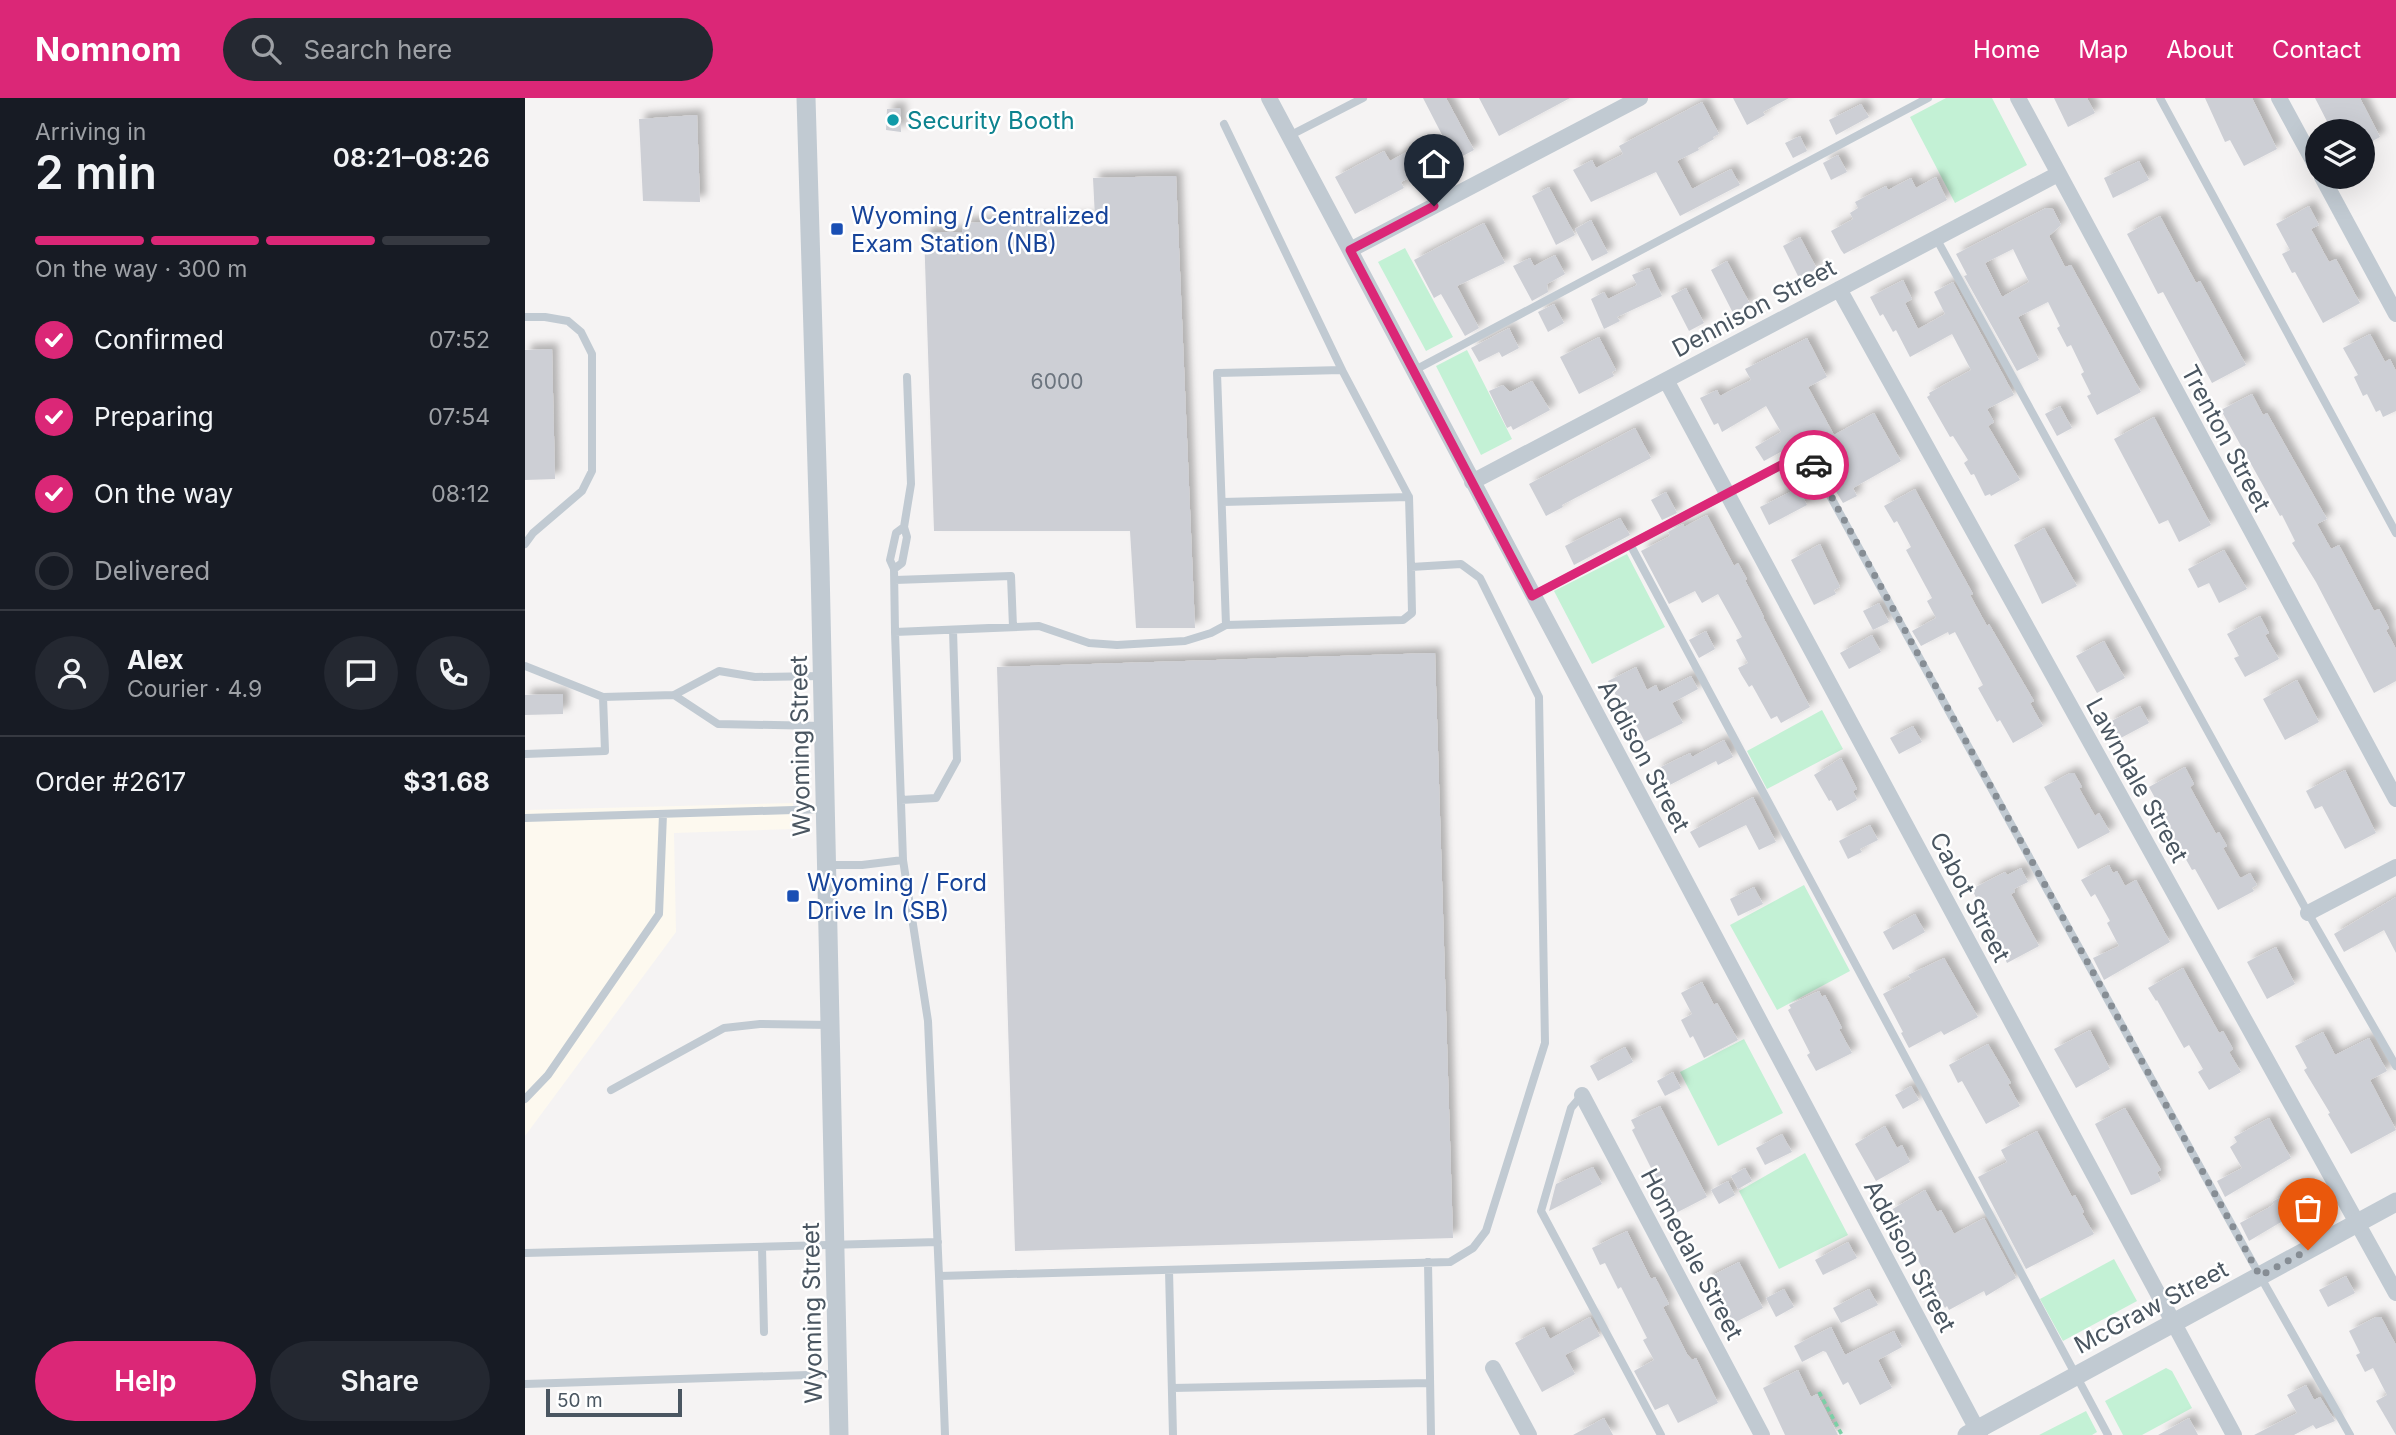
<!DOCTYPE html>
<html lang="en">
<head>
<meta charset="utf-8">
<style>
  body { margin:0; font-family:Inter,sans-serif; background:#242831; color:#f1f3f6; height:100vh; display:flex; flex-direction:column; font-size:26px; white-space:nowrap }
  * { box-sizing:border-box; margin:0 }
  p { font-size:23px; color:#9ea1a6 }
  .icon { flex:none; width:38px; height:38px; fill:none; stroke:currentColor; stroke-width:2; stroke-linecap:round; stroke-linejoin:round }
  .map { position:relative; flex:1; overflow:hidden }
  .panel { display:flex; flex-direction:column; background:#171b24; width:525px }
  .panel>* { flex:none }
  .fabs { position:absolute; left:1780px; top:21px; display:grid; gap:14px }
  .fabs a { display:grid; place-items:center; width:70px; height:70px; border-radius:50%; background:#171b24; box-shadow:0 7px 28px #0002; font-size:35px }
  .scale { position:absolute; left:21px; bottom:18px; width:136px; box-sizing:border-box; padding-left:7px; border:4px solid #4a5661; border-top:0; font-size:19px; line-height:24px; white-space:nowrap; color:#4a5661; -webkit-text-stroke:5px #fff; paint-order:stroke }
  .pin { position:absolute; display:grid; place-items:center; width:60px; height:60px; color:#fff; margin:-72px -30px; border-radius:50% 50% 50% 0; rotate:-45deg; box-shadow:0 0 7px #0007 }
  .pin .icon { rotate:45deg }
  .courier { position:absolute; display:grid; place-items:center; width:70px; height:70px; margin:-35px; border:5px solid #db2777; border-radius:50%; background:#fff; color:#222; box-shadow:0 2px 9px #0007 }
  .headline em { font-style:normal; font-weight:600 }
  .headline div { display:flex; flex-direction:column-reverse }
  .headline { display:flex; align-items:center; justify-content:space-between; height:119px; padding:0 35px }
  h1 { font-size:46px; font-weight:600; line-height:52px }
  .bar { display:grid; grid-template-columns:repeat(4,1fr); gap:10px 7px; align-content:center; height:84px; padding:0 35px }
  .bar i { height:9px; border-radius:5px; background:#363941 }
  .bar .active { background:#db2777 }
  .bar p { grid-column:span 4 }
  .line { display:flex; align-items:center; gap:18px; padding:0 35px; border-top:2px solid #363941 }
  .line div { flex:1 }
  .round { display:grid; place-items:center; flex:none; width:74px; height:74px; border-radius:37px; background:#242831 }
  ol { padding:0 35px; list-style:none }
  li { display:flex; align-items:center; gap:21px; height:77px }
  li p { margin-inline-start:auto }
  li .icon { padding:7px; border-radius:50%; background:#db2777; color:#fff; stroke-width:4 }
  li:last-child { color:#9ea1a6 }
  li i { width:38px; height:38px; border:4px solid #363941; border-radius:50% }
  .cta { display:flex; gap:14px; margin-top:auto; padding:14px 35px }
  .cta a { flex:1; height:80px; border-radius:42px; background:#db2777; color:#fff; font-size:28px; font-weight:600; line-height:80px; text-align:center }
  .cta a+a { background:#242831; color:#f1f3f6 }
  header { display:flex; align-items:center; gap:42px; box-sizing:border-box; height:98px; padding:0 35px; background:#db2777; color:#fff }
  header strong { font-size:33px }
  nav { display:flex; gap:38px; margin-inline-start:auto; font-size:24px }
  .search { width:490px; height:63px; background:#242831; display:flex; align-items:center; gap:18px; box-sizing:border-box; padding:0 24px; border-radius:38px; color:#9ea1a6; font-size:26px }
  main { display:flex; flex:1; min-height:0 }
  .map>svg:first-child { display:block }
  .commercial { fill:#fdf9ef }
  .green { fill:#c3f1d5 }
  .building { fill:#cdcfd5; fill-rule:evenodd; filter:url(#shadow) }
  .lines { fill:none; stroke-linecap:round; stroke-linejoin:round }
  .path { stroke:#7ad0a6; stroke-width:3.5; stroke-dasharray:5 3.5; stroke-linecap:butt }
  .service { stroke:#c1cad2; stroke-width:8 }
  .minor { stroke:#c1cad2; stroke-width:16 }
  .tertiary { stroke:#c1cad2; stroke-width:19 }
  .done { stroke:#868d94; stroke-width:7; stroke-dasharray:0 12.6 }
  .route { stroke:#db2777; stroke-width:9 }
  .culture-dot { fill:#0f9aa8; stroke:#fff; stroke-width:2.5 }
  .transit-dot { fill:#1a4fb4; stroke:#fff; stroke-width:2.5 }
  .labels { text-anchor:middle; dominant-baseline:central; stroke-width:5; stroke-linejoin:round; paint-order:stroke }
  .number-label { font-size:21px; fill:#6b747e }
  .culture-label { font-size:24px; fill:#0d838f; stroke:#fff; text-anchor:start }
  .transit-label { font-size:24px; fill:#164399; stroke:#fff; text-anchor:start }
  .street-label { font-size:24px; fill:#4a5661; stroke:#fff }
</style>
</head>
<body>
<header>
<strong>Nomnom</strong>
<div class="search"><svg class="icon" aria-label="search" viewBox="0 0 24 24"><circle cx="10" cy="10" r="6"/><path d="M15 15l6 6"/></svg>Search here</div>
<nav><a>Home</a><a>Map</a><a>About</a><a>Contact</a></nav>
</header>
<main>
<section class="panel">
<div class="headline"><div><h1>2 min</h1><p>Arriving in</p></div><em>08:21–08:26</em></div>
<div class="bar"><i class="active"></i><i class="active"></i><i class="active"></i><i></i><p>On the way · 300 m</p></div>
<ol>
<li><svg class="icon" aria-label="check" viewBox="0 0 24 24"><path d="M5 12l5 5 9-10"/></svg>Confirmed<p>07:52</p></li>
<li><svg class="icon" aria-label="check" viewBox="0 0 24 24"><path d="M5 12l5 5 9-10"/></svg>Preparing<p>07:54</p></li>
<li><svg class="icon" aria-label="check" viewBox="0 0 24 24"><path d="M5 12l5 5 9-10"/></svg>On the way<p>08:12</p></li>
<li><i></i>Delivered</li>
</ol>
<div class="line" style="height:126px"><a class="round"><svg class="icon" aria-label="person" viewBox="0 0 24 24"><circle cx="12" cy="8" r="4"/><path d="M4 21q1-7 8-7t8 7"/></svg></a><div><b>Alex</b><p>Courier · 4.9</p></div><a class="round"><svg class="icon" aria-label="chat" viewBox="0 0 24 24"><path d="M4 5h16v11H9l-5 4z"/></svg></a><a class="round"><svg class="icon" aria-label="phone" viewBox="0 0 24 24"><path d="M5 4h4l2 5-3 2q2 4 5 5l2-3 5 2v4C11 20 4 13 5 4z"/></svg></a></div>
<div class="line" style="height:91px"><div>Order #2617</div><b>$31.68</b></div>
<div class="cta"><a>Help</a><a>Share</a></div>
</section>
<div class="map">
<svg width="1871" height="1337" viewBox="0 0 1871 1337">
  <defs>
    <filter id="shadow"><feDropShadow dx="6" dy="-6" stdDeviation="3.5" flood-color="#0004"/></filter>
  </defs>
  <rect width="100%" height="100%" fill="#f5f3f3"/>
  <path class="commercial" d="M268,705V731L149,735L151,834L0,1038V712Z"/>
  <path class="green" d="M1421,0H1467L1502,67L1430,105L1385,19Z
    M880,150L928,239L901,253L853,164Z
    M942,252L987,341L956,357L911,268Z
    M1102,456L1140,529L1067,566L1029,493Z
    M1297,612L1318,651L1242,691L1222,653Z
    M1279,787L1325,873L1252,912L1205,827Z
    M1219,941L1258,1015L1193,1048L1155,974Z
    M1280,1055L1323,1137L1254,1171L1214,1093Z
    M1589,1161L1612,1203L1538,1243L1515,1201Z
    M1641,1270L1647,1273L1667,1310L1617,1337H1598L1580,1303Z
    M1561,1313L1572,1334L1567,1337H1514Z"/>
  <path class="building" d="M898,0H921L949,52L930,62Z
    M954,0H1045L974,38Z
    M1208,0H1264L1238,14L1240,17L1222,27Z
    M1529,0H1562L1570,15L1543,29Z
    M1680,0H1727L1752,51L1719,68L1705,42L1700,44Z
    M1790,0H1835L1855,39L1838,48V33H1807Z
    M1177,4L1194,36L1188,39L1189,41L1173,50L1174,52L1152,63L1167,91L1206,71L1215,87L1155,118L1131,74L1066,104L1048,72L1067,62L1071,70L1098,56L1094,48Z
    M1336,6L1344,19L1311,37L1304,22Z
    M375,10L376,34L361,32L362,11Z
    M172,17L175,104L118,103L114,21Z
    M1275,38L1282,53L1268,60L1260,45Z
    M887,51L898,73L876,84L879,90L830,116L810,79L859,53L865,63Z
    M1313,57L1322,74L1306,82L1298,65Z
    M1614,63L1624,82L1588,100L1579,80Z
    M651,78L670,530H611L605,433H409L399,134H437L438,125L570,120L568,80Z
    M1411,79L1422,102L1319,156L1316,152L1306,133L1328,121L1325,115L1333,110L1330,104L1361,88L1363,92L1386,80L1391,90Z
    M1024,89L1050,137L1031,147L1007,98Z
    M1784,108L1794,127L1786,131L1804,164L1811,161L1835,205L1798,225L1770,174L1767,175L1757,156L1765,152L1751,126Z
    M1521,110L1528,111L1536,127L1524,138L1540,169L1546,167L1616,294L1572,317L1562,298L1566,296L1556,276L1559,274L1546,247L1542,249L1532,230L1535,228L1523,204L1493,219L1514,262L1492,273L1439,178L1442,177L1431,156ZM1488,151L1504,184L1477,199L1460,165Z
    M1635,118L1671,185L1675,183L1721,267L1687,285L1638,194L1633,196L1602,136Z
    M1066,122L1083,155L1067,163L1050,131Z
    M959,125L980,165L932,188L954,230L940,238L916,196L909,200L889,162Z
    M1275,139L1292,171L1274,180L1258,148Z
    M1030,157L1040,176L1022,186L1023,194L1007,203L988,168L1005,160L1009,168Z
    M1202,163L1225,206L1208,215L1186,172Z
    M1124,170L1137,198L1092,219L1095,223L1079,231L1066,201L1079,194L1083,201L1112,187L1107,177Z
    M1378,182L1387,201L1380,205L1393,231L1420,216L1409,194L1428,184L1489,297L1462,311L1469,324L1463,328L1495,382L1466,398L1465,396L1460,398L1449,376L1446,377L1439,365L1443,362L1428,338L1425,339L1402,299L1405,297L1404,295L1446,272L1427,236L1385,259L1371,232L1368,234L1358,216L1355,218L1345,199Z
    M1161,190L1179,225L1164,233L1146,198Z
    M1029,206L1039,225L1023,234L1013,214Z
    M984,230L994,250L977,259L974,254L954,264L946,250Z
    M1845,236L1860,264L1865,261L1871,273V313L1858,319L1855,312L1851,314L1842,296L1838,298L1829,279L1833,277L1818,250Z
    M1074,239L1091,272L1087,274L1089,278L1054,296L1035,259Z
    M1282,240L1302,279L1283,289L1309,337L1349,315L1376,363L1328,390L1332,398L1318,405L1279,341L1239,363L1230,349L1256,334L1241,308L1197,334L1193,325L1189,327L1175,300L1192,292L1195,298L1226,282L1220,271Z
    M27,251L30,381L0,382V252Z
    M1007,283L1025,312L988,332L986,328L982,330L964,293L978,287L985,294Z
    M1727,296L1738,317L1742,315L1802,421L1792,426L1806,451L1814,447L1849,513L1854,511L1864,530L1861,532L1871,551V583L1849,595L1791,484L1767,445L1770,443L1757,417L1755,418L1696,312Z
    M1535,308L1547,330L1532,338L1520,316Z
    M1629,319L1686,427L1654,444L1643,422L1634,426L1589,341Z
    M1110,330L1126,360L1037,407L1038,409L1021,418L1004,386Z
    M1273,390L1282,407L1244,427L1235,409Z
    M1390,391L1448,496L1445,497L1462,528L1464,526L1509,603L1505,605L1518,628L1488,645L1475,622L1472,624L1453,590L1458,587L1430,534L1424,537L1423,534L1396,548L1387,533L1411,520L1402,503L1407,500L1381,452L1386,449L1372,423L1369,425L1359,408Z
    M1141,394L1152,415L1137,422L1126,402Z
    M1182,417L1209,468L1213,465L1222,481L1220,482L1239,519H1238L1285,609L1256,625L1252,618L1246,621L1227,587L1224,589L1216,576L1213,570L1223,565L1211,542L1217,539L1193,496L1177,505L1170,493L1144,506L1116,453L1145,438L1143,434L1158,426L1159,429Z
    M1095,420L1105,437L1049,467L1040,448Z
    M1519,430L1552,488L1517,506L1489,447Z
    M1295,446L1315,489L1309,492L1311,496L1289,507L1266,462Z
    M1699,452L1722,491L1694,505L1684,485L1673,490L1663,471Z
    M1354,505L1364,524L1348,532L1338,513Z
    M1735,518L1744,535L1740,537L1754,561L1720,579L1709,560L1714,558L1702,536Z
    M1181,533L1190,551L1174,560L1164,542Z
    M1347,537L1356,554L1324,571L1315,555Z
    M1579,543L1600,580L1572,595L1551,558Z
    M910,555L928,1140L490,1153L472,569Z
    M1111,569L1122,592L1131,587L1134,594L1166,578L1173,591L1147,605L1158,625L1120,644L1108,621L1105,622L1083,583Z
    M1772,582L1794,624L1760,642L1738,601Z
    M38,596V616L0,617V597Z
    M1615,608L1624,625L1592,642L1583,625Z
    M1388,628L1397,644L1374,656L1365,640Z
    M1199,642L1208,659L1193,667L1191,663L1139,690L1131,674L1134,670L1165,655L1167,659Z
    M1316,660L1332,691L1328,693L1332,702L1312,713L1306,702L1304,703L1289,677Z
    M1660,669L1669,686L1665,689L1691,736L1694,734L1702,748L1698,750L1714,778L1716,780L1725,775L1732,787L1727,790L1729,793L1693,812L1670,771L1667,772L1650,742L1648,743L1637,723L1641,720L1624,689Z
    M1820,672L1851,735L1820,751L1797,708L1790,711L1781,693Z
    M1545,675H1549L1557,689L1554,690L1570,718L1574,715L1585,734L1553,751L1519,689Z
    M1228,699L1251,744L1234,752L1221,727L1174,750L1165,734Z
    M1345,727L1353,742L1335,751L1337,754L1323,761L1314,743Z
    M1584,767L1588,775L1592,773L1600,788L1611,782L1645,844L1579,882L1568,860L1594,848L1582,825L1585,823L1570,796L1566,799L1556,782Z
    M1496,770L1503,784L1489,791L1490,794L1486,796L1514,848L1482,865L1447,791L1480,774L1482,777Z
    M1229,789L1238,806L1213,818L1205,801Z
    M1871,799V855L1859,832L1819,854L1809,836Z
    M1390,816L1400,834L1368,852L1358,834Z
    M1751,849L1770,886L1742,901L1722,864Z
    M1419,860L1453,919L1419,937L1416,933L1384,950L1376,935L1378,934L1358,896L1386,881L1383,877Z
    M1658,870L1694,935L1698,933L1708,951L1704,954L1716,974L1684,992L1673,974L1678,971L1664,947L1659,950L1632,902L1631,903L1623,890Z
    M1177,884L1189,907L1192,905L1213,942L1179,960L1168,938L1165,940L1156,922L1167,916L1156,895Z
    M1294,893L1297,899L1300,897L1317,930L1314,931L1327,955L1291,973L1282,957L1285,955L1263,912L1266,910L1264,907Z
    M1565,932L1585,971L1551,990L1529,951Z
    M1798,934L1810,957L1844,940L1862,973L1845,982L1871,1032L1826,1056L1803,1016L1805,1015L1779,972L1782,970L1770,948Z
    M1463,946L1486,985L1483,986L1495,1008L1461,1026L1437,983L1433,985L1424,967Z
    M1100,949L1108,964L1073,983L1065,968Z
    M1148,974L1156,990L1140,998L1132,983Z
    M1386,988L1394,1002L1378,1011L1370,997Z
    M1135,1008L1182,1099L1149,1116L1107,1032L1110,1030L1106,1022Z
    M1600,1010L1636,1072L1632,1074L1636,1083L1610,1096L1606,1097L1570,1026Z
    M1744,1020L1766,1060L1700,1099L1692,1083L1717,1070L1705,1049L1712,1044L1709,1039Z
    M1360,1028L1372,1050L1377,1047L1385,1064L1351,1083L1330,1046Z
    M1512,1033L1547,1099L1550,1097L1559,1114L1557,1115L1569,1136L1501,1171L1453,1079L1482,1064L1476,1052Z
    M1257,1036L1267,1054L1240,1067L1231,1050Z
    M1068,1069L1077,1086L1024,1113L1031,1086Z
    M1220,1070L1227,1083L1213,1091L1206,1078Z
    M1203,1083L1210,1097L1194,1106L1186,1092Z
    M1781,1085L1791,1103L1724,1143L1715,1125L1743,1110L1749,1106L1747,1104Z
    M1400,1092L1412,1114L1416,1112L1429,1136L1459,1120L1491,1180L1461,1198L1459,1193L1424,1212L1422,1208L1420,1210L1408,1189L1405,1190L1398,1176L1400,1175L1366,1112Z
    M1102,1133L1126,1181L1130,1179L1144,1206L1138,1209L1162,1256L1167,1262L1171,1260L1193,1305L1153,1325L1143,1306L1130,1312L1109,1273L1129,1262L1118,1242L1122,1240L1096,1189L1093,1191L1080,1165L1075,1167L1067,1150Z
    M1323,1144L1332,1160L1298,1177L1290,1162Z
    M1214,1164L1238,1210L1205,1227L1198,1225L1180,1181Z
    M1821,1178L1830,1195L1803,1209L1794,1192Z
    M1259,1191L1269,1209L1251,1219L1241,1200Z
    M1344,1191L1353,1207L1316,1225L1308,1210Z
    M1065,1219L1075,1238L1040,1257L1050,1276L1017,1294L990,1245L1019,1229L1025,1241Z
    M1851,1219H1856L1871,1247V1337L1851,1303L1862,1297L1848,1270L1840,1274L1831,1257L1835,1255L1824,1233Z
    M1306,1229L1320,1257L1369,1233L1377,1249L1353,1262L1367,1290L1335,1307L1323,1284L1318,1287L1301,1254L1298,1253L1277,1264L1269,1248Z
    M1273,1272L1286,1299L1292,1296L1313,1337H1260L1238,1290Z
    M1781,1287L1789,1302L1795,1299L1810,1323L1791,1331L1788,1327L1769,1337H1729L1772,1315L1762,1297Z
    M1079,1320L1088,1337H1048Z
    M1664,1320L1673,1337H1633Z"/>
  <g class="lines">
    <path class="path" d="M1294,1294L1317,1337"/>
    <path class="service" d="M1635,0L1871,435
      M699,26L817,272L884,399L886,469
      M764,38L838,0
      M1411,140L1783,815L1871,968
      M0,219H20L43,223L56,234L67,256V373L57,393L8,435L0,446
      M888,273L1403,0
      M697,404L884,399
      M1106,448L1583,1337
      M369,471L377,465L382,439L379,429L386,386L382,279
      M370,482L486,478L488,529
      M1007,498L1281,354L1735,1178L1825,1337
      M701,527L692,275L817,272
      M370,534L369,471L365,462L371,435L379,429
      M0,568L78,599L149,597L194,573L230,579L297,578
      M149,597L193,626L298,628
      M0,656L80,653L78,599
      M376,702L411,700L432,662L428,532
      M0,720L300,711
      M302,767H337L378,762L403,923L414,1178L925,1164L948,1150L961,1133L1020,945L1014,599L955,480L936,466L886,469L887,515L878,522L701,527L686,535L660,543L592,547L564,545L514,528L370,534L378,762
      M86,992L199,930L235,926L305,927
      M1057,997L1046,1010L1016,1113L1136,1337
      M0,1001L23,977L134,816L138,716
      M237,1149L239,1234
      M0,1155L413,1144
      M903,1164L906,1337
      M644,1172L648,1337
      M414,1178L420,1337
      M0,1286L313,1276
      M647,1290L905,1285"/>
    <path class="minor" d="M744,0L1455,1337
      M1493,0L1871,701
      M1754,0L1792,70
      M1797,79L1871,216
      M825,152L1115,0
      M1314,191L1871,1195
      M1141,282L1709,1337
      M947,384L1533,76
      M1783,815L1871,769
      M1057,997L1237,1337
      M968,1270L1004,1337"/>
    <path class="tertiary" d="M281,0L295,469L314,1337
      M1442,1337L1871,1104"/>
  </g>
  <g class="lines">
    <path class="done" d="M1289,367L1735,1178L1783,1152"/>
    <path class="route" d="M909,108L825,152L1007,498L1281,354L1289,367"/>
  </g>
  <circle class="culture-dot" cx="368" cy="22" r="7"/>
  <g class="transit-dot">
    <rect x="305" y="124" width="14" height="14" rx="3.5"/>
    <rect x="261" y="791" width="14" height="14" rx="3.5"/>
  </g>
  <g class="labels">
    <g class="number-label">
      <text x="532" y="283">6000</text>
    </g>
    <g class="culture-label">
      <text x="382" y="22">Security Booth</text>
    </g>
    <g class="transit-label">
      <text x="326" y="117">Wyoming / Centralized<tspan x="326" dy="28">Exam Station (NB)</tspan></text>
      <text x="282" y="784">Wyoming / Ford<tspan x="282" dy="28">Drive In (SB)</tspan></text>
    </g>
    <g class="street-label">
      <text transform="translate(1229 210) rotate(-28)">Dennison Street</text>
      <text transform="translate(1701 340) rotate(62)">Trenton Street</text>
      <text transform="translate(275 648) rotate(-91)">Wyoming Street</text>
      <text transform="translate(1119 658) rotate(62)">Addison Street</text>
      <text transform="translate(1612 682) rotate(61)">Lawndale Street</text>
      <text transform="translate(1445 799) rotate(62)">Cabot Street</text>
      <text transform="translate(1167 1156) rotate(62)">Homedale Street</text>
      <text transform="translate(1385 1158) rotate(62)">Addison Street</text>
      <text transform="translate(1626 1209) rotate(-28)">McGraw Street</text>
      <text transform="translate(287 1215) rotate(-91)">Wyoming Street</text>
    </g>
  </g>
</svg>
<div class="fabs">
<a><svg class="icon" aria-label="layers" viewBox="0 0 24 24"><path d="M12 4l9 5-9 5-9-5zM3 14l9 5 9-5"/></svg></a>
</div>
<div class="scale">50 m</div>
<div class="pin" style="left:1783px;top:1152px;background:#ea580c"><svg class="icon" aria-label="bag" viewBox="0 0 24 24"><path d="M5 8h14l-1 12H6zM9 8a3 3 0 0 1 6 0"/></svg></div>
<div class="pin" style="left:909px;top:108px;background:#1f2937"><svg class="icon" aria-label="home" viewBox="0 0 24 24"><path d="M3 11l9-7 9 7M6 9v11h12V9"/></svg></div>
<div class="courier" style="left:1289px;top:367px"><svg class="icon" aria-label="car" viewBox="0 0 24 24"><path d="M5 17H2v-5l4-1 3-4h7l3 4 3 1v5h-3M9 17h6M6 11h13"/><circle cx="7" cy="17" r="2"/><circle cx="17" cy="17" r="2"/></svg></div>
</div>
</main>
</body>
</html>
